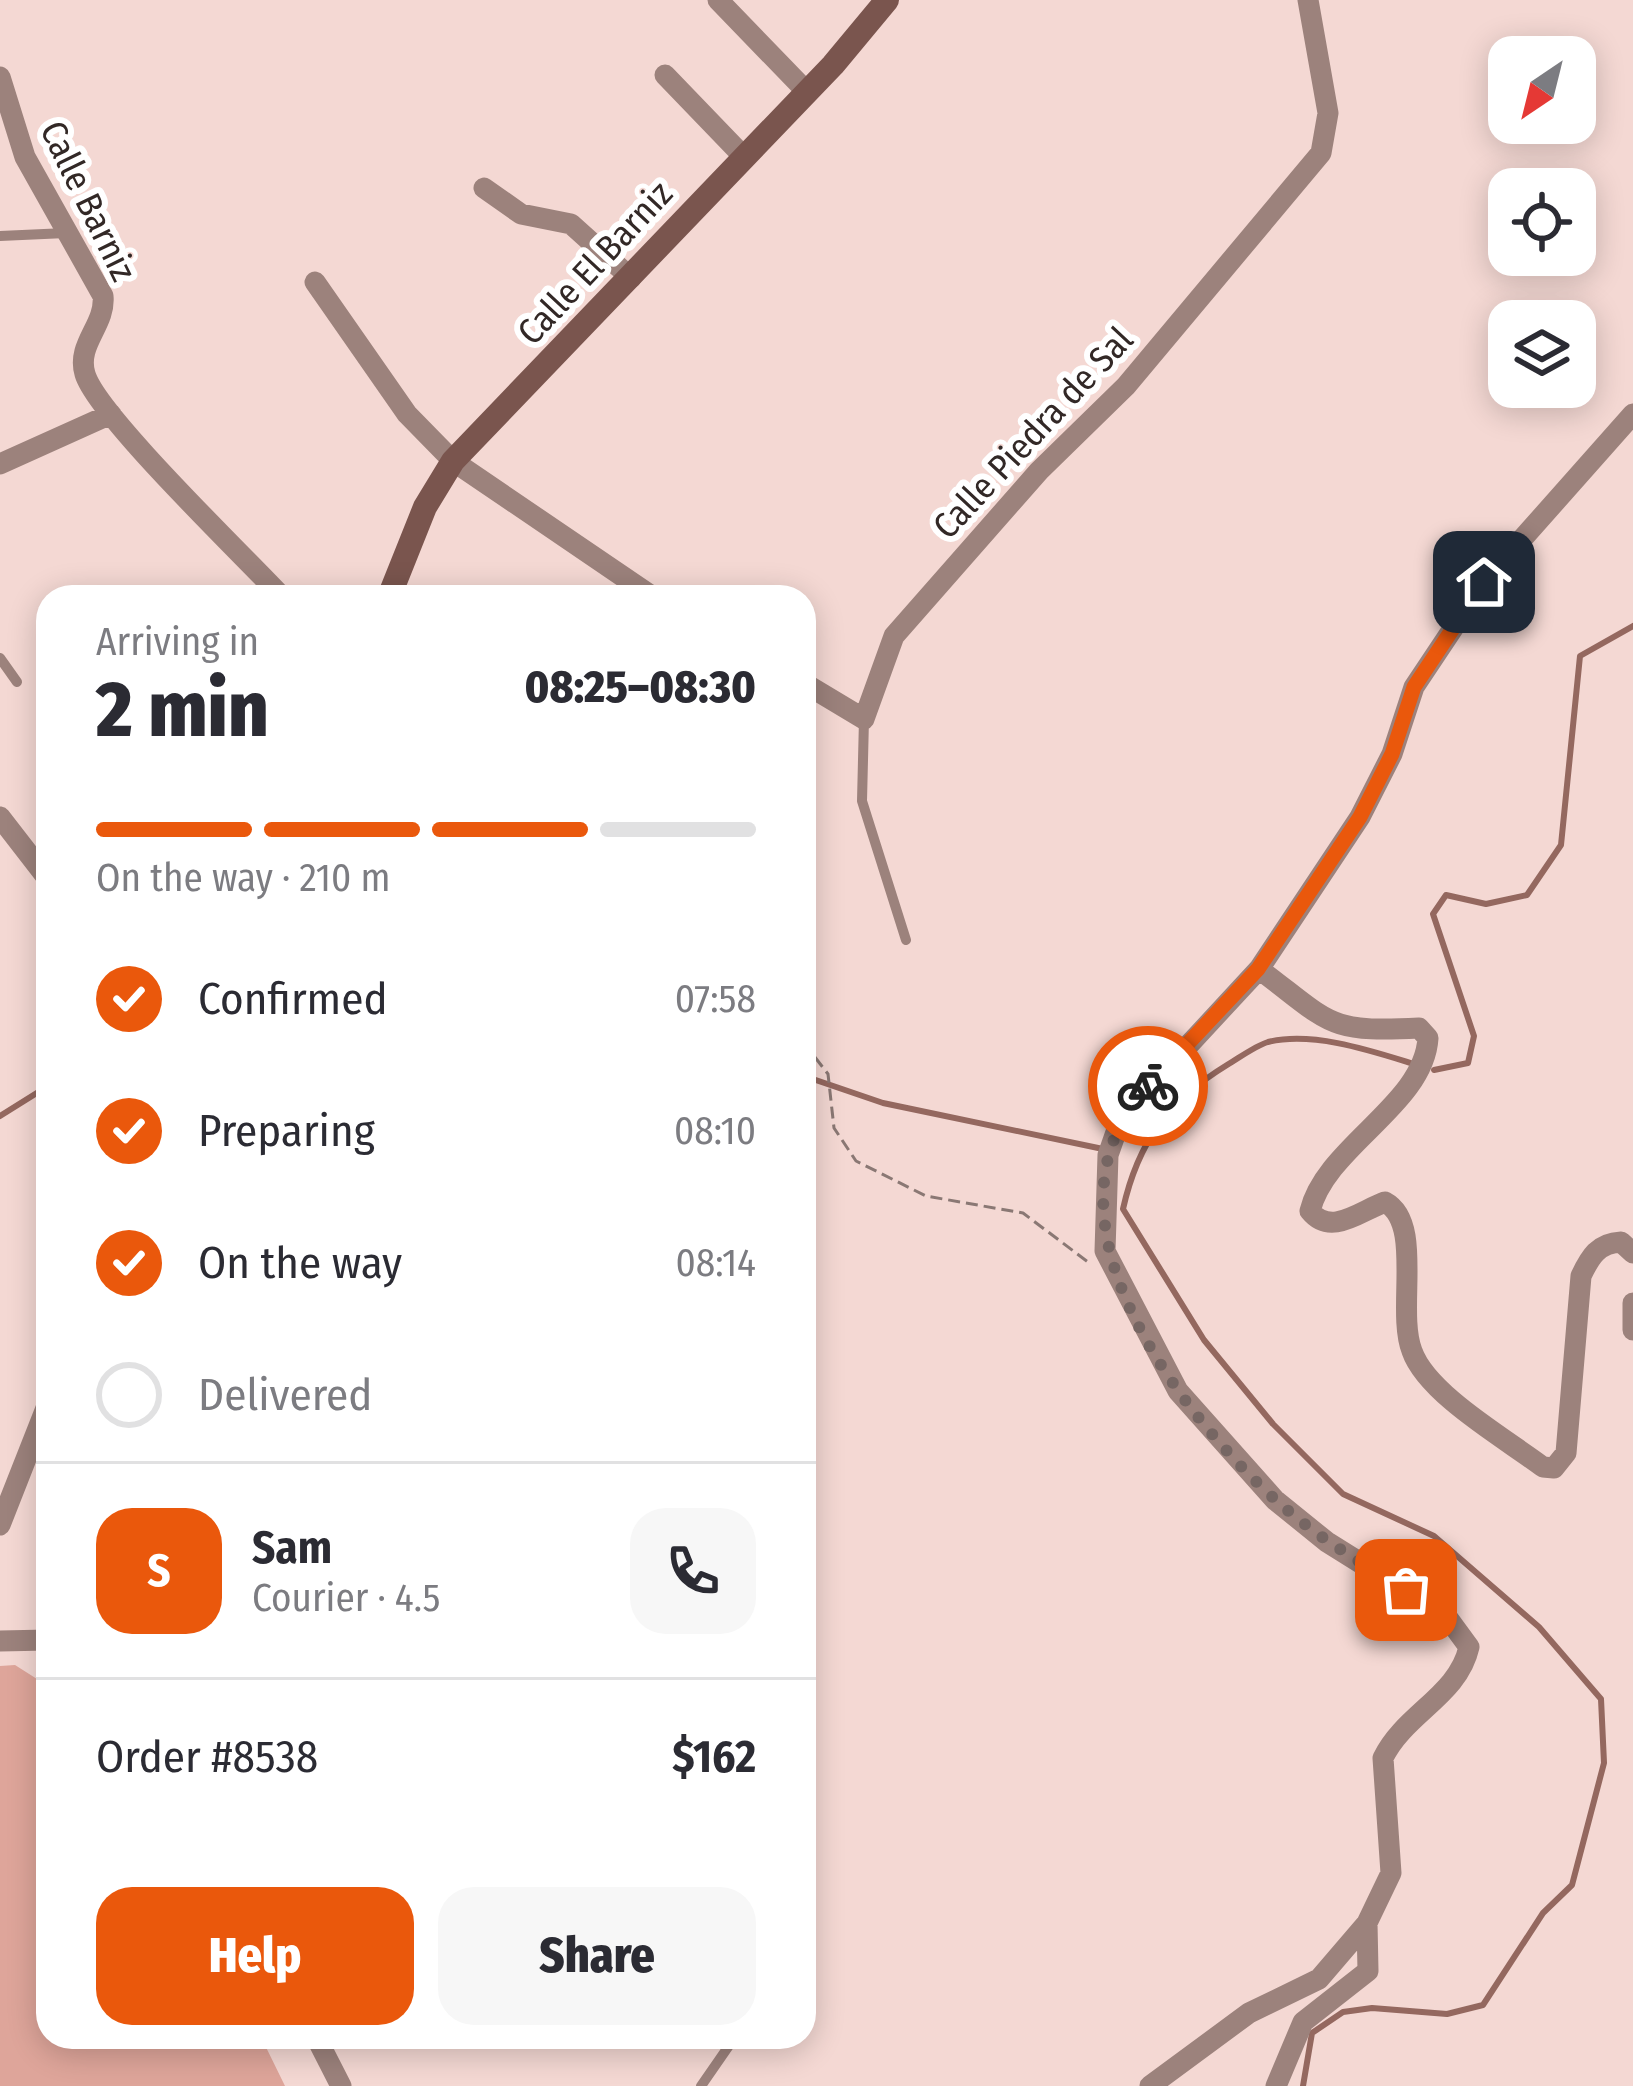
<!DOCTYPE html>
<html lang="en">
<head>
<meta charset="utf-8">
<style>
  body { margin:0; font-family:"Fira Sans Condensed",sans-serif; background:#f7f7f7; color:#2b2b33; height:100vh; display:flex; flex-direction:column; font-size:45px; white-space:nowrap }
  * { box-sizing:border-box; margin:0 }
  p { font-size:39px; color:#7c7c81 }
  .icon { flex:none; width:66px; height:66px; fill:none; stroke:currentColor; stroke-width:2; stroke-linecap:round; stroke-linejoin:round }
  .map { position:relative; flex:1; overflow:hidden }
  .side { position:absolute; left:36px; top:585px; width:780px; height:1464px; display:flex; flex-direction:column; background:#fff; border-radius:36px; box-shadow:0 6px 30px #0003 }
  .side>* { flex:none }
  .needle { width:78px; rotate:215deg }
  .controls { position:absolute; left:1488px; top:36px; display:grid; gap:24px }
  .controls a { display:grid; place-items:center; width:108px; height:108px; border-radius:24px; background:#fff; box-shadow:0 6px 30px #0003; font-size:60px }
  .pin { position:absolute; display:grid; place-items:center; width:102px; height:102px; color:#fff; margin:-51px; border-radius:24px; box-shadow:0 6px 18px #0006 }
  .courier { position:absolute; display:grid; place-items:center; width:120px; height:120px; margin:-60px; border:9px solid #ea580c; border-radius:50%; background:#fff; color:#222; box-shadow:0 3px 15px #0007 }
  .head em { font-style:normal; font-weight:800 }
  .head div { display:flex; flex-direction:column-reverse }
  .head { display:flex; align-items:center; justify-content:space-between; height:204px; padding:0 60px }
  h1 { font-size:78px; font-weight:800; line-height:90px }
  .bar { display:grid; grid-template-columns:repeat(4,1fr); gap:18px 12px; align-content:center; height:144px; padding:0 60px }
  .bar i { height:15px; border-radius:9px; background:#e1e1e2 }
  .bar .selected { background:#ea580c }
  .bar p { grid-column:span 4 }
  .line { display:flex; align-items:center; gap:30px; padding:0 60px; border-top:3px solid #e1e1e2 }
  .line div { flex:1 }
  .round { display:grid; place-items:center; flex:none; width:126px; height:126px; border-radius:36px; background:#f7f7f7 }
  ol { padding:0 60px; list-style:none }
  li { display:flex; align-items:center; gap:36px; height:132px }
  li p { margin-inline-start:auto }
  li .icon { padding:12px; border-radius:50%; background:#ea580c; color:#fff; stroke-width:4 }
  li:last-child { color:#7c7c81 }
  li i { width:66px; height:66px; border:6px solid #e1e1e2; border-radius:50% }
  .button { display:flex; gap:24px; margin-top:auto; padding:24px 60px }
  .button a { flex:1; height:138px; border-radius:36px; background:#ea580c; color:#fff; font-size:48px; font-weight:800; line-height:138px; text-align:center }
  .button a+a { background:#f7f7f7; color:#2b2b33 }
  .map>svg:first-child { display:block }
  .green { fill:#dea59a }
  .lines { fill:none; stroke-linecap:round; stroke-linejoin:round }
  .stream { stroke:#94685f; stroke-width:6 }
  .path { stroke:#8a7874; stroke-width:3; stroke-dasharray:12 6; stroke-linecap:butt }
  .lane { stroke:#9c827c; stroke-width:10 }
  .street { stroke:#9c827c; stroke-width:21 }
  .secondary { stroke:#7a554e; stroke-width:24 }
  .done { stroke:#766663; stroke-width:12; stroke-dasharray:0 21.6 }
  .route { stroke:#ea580c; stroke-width:15 }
  .labels { text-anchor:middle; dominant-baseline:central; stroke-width:12; stroke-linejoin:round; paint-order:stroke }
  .street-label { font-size:36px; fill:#322826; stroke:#fff }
</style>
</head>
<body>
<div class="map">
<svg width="1633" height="2086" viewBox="0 0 1633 2086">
  <rect width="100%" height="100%" fill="#f4d8d3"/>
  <path class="green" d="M15,1665L48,1686V2037H261L285,2086H0V1666Z"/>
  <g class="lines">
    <path class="stream" d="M1434,1070L1468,1063L1474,1036L1433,914L1446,895L1486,904L1527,895L1561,845L1580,656L1633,626
      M804,1076L883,1103L1103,1149
      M0,1116L48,1086
      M1303,2086L1312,2033L1343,2012L1372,2008L1447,2014L1483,2005L1543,1913L1572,1885L1604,1763L1601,1699L1539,1627L1434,1536L1343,1494L1273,1424L1204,1340L1123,1209C1138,1142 1168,1101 1227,1065C1239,1058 1255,1046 1268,1042C1313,1031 1372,1051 1414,1064"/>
    <path class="path" d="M804,1043L828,1074L834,1128L856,1161L926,1196L1023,1213L1088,1262"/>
    <path class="lane" d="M0,236L66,233
      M0,658L17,682
      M864,719L862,801L906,940
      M701,2086L735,2037"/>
    <path class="street" d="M718,0L807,92
      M665,75L743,156
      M0,77L25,157L103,296C106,325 76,344 85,374C97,415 244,556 282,597
      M484,188L521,214L571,224L631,278
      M315,282L407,414L453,461L653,597
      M0,464L111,414
      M804,683L864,719L894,636L1039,471L1126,386L1321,153L1328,113L1308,0
      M0,817L48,879
      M1259,969C1331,1023 1326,1033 1419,1028L1428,1038C1424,1105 1326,1146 1310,1211C1331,1237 1360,1211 1385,1202C1424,1223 1396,1310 1412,1351C1427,1394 1506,1439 1543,1467L1554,1468L1566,1453L1581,1276C1590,1257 1598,1243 1621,1242L1633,1253
      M1633,1303V1330
      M0,1525L48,1403
      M0,1641L48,1640
      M316,2037L341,2086
      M1150,2086L1249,2013L1319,1979L1367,1923L1391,1873L1383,1758C1405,1713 1458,1696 1469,1647L1447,1617L1327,1542L1275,1500L1178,1391L1105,1251L1108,1155L1121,1118L1259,969L1360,817L1392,754L1414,687L1484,582L1633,414
      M1276,2086L1303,2022L1368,1971L1367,1923"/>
    <path class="secondary" d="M389,597L425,507L453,461L833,65L887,0"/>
  </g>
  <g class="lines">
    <path class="done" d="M1148,1086C1028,1214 1176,1411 1278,1502C1317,1537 1361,1563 1406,1590"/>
    <path class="route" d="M1148,1086L1258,969L1360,817L1392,754L1414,687L1484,582"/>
  </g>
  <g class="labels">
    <g class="street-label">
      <text transform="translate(88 201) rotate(64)">Calle Barniz</text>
      <text transform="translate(595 263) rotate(-47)">Calle El Barniz</text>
      <text transform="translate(1033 433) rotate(-47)">Calle Piedra de Sal</text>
    </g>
  </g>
</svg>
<div class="controls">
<a><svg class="needle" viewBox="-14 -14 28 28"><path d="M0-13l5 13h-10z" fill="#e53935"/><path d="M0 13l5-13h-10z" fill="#7c7c81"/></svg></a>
<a><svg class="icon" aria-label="locate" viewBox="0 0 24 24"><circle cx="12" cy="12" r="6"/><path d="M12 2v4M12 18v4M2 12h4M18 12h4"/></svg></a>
<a><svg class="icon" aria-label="layers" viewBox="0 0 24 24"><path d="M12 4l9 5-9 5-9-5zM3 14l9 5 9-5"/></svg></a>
</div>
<div class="pin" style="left:1406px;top:1590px;background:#ea580c"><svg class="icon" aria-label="bag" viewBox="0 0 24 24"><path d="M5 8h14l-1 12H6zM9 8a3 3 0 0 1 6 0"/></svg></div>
<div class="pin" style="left:1484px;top:582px;background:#1f2937"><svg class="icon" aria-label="home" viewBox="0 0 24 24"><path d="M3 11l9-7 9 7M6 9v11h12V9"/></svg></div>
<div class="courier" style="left:1148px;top:1086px"><svg class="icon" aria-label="bike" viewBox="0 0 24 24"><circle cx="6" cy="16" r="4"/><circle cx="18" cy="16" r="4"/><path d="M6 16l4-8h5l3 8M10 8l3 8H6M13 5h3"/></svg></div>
<section class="side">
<div class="head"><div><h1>2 min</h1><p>Arriving in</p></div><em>08:25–08:30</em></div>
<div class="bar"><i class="selected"></i><i class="selected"></i><i class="selected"></i><i></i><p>On the way · 210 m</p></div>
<ol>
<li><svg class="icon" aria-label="check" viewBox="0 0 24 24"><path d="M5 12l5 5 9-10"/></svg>Confirmed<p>07:58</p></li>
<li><svg class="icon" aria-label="check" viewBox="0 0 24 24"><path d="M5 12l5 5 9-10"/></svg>Preparing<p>08:10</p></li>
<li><svg class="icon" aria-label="check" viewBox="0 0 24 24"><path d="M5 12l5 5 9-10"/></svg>On the way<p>08:14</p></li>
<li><i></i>Delivered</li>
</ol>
<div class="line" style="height:216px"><b class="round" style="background:#ea580c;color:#fff">S</b><div><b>Sam</b><p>Courier · 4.5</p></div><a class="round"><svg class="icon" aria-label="phone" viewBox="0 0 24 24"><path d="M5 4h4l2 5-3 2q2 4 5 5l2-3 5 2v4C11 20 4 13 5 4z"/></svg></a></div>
<div class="line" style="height:156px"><div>Order #8538</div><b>$162</b></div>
<div class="button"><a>Help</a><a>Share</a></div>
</section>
</div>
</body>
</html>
